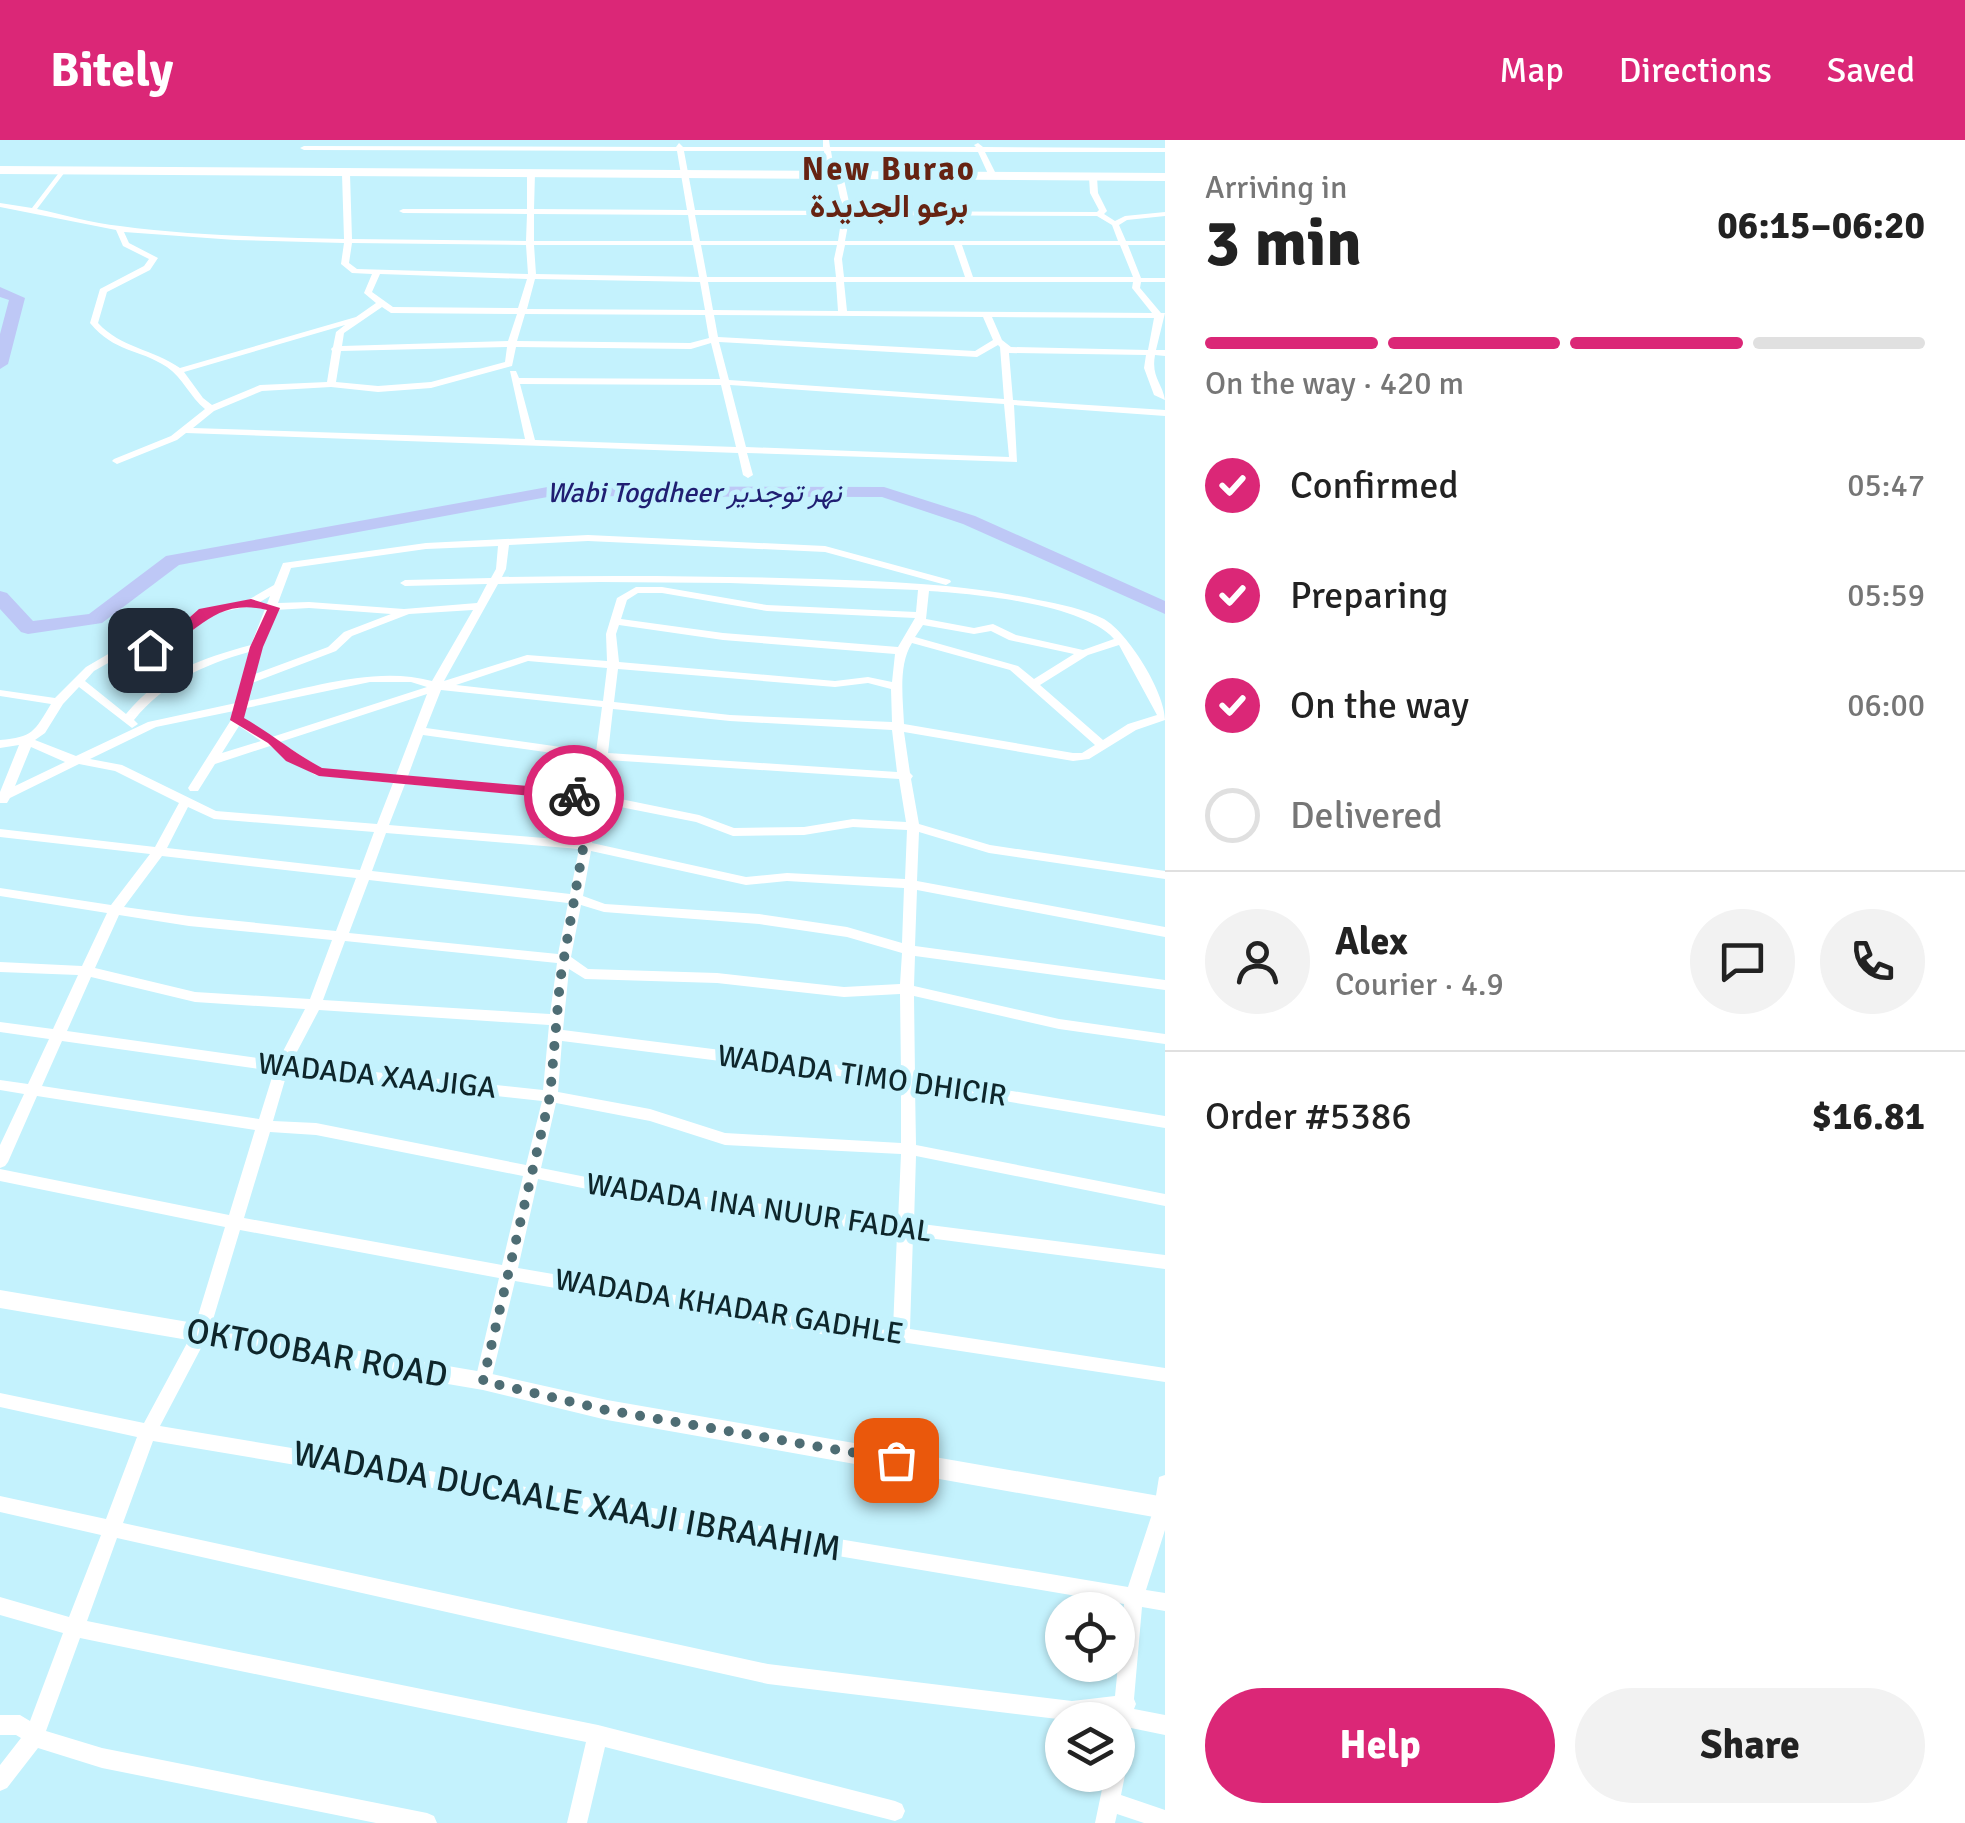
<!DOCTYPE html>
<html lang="en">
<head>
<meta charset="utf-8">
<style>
  body { margin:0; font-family:Signika,Vazirmatn,sans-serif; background:#f2f2f2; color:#222; height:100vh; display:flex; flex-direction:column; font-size:38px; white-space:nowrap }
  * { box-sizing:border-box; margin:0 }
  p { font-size:32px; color:#767676 }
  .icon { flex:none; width:55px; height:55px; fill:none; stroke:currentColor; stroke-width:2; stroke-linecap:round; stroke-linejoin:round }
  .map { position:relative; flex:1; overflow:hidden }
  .panel { display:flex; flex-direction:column; background:#fff; width:800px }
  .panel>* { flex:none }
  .buttons { position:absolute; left:1045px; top:1452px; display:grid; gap:20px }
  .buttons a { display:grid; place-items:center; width:90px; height:90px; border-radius:50%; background:#fff; box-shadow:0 2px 8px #0004; font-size:50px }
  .pin { position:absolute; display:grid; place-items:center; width:85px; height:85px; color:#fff; margin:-42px; border-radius:20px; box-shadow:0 5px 15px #0006 }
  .courier { position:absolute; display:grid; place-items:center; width:100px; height:100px; margin:-50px; border:8px solid #db2777; border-radius:50%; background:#fff; color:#222; box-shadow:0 2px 12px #0007 }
  .summary em { font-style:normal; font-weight:700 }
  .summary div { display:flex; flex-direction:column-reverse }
  .summary { display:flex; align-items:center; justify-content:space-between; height:170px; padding:0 40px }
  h1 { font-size:65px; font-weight:700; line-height:75px }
  .bar { display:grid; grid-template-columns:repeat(4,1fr); gap:15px 10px; align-content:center; height:120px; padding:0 40px }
  .bar i { height:12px; border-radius:8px; background:#e0e0e0 }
  .bar .current { background:#db2777 }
  .bar p { grid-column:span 4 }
  .line { display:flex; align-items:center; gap:25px; padding:0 40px; border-top:2px solid #e0e0e0 }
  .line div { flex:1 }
  .round { display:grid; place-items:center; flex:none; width:105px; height:105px; border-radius:52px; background:#f2f2f2 }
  ol { padding:0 40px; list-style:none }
  li { display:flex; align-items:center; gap:30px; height:110px }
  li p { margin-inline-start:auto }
  li .icon { padding:10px; border-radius:50%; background:#db2777; color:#fff; stroke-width:4 }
  li:last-child { color:#767676 }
  li i { width:55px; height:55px; border:5px solid #e0e0e0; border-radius:50% }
  .cta { display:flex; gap:20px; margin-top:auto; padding:20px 40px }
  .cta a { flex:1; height:115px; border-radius:60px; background:#db2777; color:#fff; font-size:40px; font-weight:700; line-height:115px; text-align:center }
  .cta a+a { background:#f2f2f2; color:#222 }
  header { display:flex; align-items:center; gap:60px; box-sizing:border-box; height:140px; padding:0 50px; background:#db2777; color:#fff }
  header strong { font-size:48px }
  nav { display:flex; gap:55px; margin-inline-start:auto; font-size:35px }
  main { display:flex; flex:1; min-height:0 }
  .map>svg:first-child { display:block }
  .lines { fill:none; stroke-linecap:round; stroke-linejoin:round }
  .river { fill:#bec8f6; fill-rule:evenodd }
  .minor { fill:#fff; fill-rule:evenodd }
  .tertiary { fill:#fff; fill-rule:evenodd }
  .trunk { fill:#fff; fill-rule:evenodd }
  .route { fill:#db2777 }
  .done { stroke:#4e6d74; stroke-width:10; stroke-dasharray:0 18 }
  .labels { text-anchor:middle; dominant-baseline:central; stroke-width:10; stroke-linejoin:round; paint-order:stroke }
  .far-water-label { font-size:28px; font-style:italic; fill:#201e72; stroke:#c4f2fd }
  .street-label { font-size:30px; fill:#0e262b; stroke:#c4f2fd }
  .far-district-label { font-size:32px; font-weight:bold; letter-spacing:2.5px; fill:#662312; stroke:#c4f2fd }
  .near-street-label { font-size:35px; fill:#0e262b; stroke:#c4f2fd }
</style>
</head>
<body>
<header>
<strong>Bitely</strong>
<nav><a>Map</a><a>Directions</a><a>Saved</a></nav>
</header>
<main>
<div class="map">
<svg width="1165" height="1683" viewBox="0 0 1165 1683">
  <rect width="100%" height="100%" fill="#c4f2fd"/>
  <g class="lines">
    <path class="river" d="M0,147L25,158L8,224L0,229V194L9,160L0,157Z
      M553,346L884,347L975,376L1165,461V474L963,384L882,357L553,356L179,425L102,483L28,494L21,492L0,469V451L7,453L33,481L89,474L166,416Z"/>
    <path class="minor" d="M823,0H829L830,7H976L974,5L978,3L983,7L1165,8V12H985L997,36L993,38L989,36L978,12L831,11L835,35L831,37L827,35L824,11H684L695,70L843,71L835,35L839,33L843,35L851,71L1097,72L1099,70L1090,53L1089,37L1093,35L1097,37L1098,53L1107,71L1104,74L1115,81L1125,76L1165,72V76L1127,80L1119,85L1126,101H1165V105H1128L1141,138H1165V142H1141L1140,148L1161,173H1165L1156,210H1165V216L1155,215C1151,237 1162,242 1165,260L1154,255L1144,228L1146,215L1009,213L1013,260L1165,270V276L1014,265L1017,322L747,313L753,335L748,338L743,335L738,313L186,293L177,300L117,324L112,321L114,319L171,296L205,269C190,257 183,238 167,227C138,208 115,213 90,183L100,149L144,126L149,119L123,106L116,90L0,67V63L32,68L61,30L65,32L37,69C65,75 92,83 120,86C194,96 269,97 344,99L342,34L346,32L350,34L352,99L526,101L527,74L403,73L399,71L403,69H527V33L531,31L535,33L534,69L687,70L677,11L304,10L300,8L304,6L676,7L679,3L683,7H823ZM534,74L688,75L692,101H534ZM695,75H842L838,101H700ZM850,75L1097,76L1112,85L1118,101H845ZM124,92L235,100L344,103L341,124L352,133L372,134L364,153L376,163L356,177L180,228C153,209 121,208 98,183L107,152L150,130L158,118L129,103ZM352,103L526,105L528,134L357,129L349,123ZM534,105H693L699,137L536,134ZM701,105H837L834,119L836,137H707ZM845,105H954L965,137H844L842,119ZM962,105H1120L1133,137H973ZM380,134L527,139L518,168L393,167L372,152ZM535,139L700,142L705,170L527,169ZM708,142H836L838,171L713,170ZM844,142H1133L1132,148L1152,173L847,171ZM382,167L391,173L517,174L508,201L342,206L344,193ZM525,174L705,175L709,198L690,203L517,201ZM714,175L983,177L993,200L975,211L718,197ZM992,177L1154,178L1148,210L1011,207L1002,200ZM345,185L336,192L333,207L331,209L332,211L327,242L260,245L212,265L203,258L184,232ZM719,202L977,217L998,205L1000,207L1004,259L729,240ZM711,203L720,239L519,238L516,231H510L525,299L193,288L214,271L262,251L331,247L378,252L431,248L512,226L516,207L691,209ZM507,207L505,222L431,242L378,246L336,242L341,211ZM520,244L721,245L736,307L535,300ZM730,245L1004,264L1009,317L746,307Z
      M588,395L825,406L950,440L951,442L946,445L825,412L588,401L509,405L506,429L502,437C625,435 749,436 873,441C929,444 984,448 1038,460C1060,464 1084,469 1104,479C1128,493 1165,552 1165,580L1136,590L1089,619L1073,621L904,592L910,633L913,636L911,639L919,684L990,705L1165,731V739L989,713L919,692L917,741L1165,787V797L917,750L915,806L1165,840V850L915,816L914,846L1059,879L1165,894V904L1059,889L914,856L915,935L1165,976V988L915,946L916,1005L1165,1054V1066L916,1016L914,1083L1165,1115V1129L913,1096L910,1189L1165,1228V1242L901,1202L878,1204L515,1141L491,1241L489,1246L483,1248L477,1246L475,1241L499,1138L240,1090L209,1193L160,1286L1128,1447L1154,1368L1159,1337L1165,1335V1390L1146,1450L1165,1453V1471L1142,1467L1134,1559L1136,1564L1134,1569L1165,1575V1595L1131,1588L1128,1619L1125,1626L1121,1628L1125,1635L1121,1655L1165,1670V1683H1144L1117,1674L1115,1683H1095L1105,1635H1118V1580H1112L1113,1575L1066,1580L768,1544L117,1398L87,1481L598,1585L895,1661L902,1664L905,1671L902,1678L895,1681L605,1607L587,1683H567L586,1602L80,1498L46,1591L102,1608L427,1673L434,1676L437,1683H376L102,1628L38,1608L7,1648L0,1651V1625L21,1598L16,1595H0V1575H20L30,1581L63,1493L0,1475V1457L69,1477L101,1395L0,1372V1356L106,1379L137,1297L0,1267V1253L144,1283L193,1192L225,1087L0,1041V1029L229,1075L255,990L37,956L8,1022L5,1026L0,1028V1005L24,954L0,950V940L28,944L49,899L0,892V882L53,889L78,835L0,832V822L82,826L107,773L0,756V748L111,765L150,714L0,697V689L155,707L179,663L115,631L79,624L10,658L7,663H0V652L19,605L0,608V600C33,597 34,592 51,564L0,556V550L55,558L86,527L110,513L163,502L199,470L248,460L274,445L283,423L426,403ZM498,406L496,429L491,438L405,440L400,443L405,446L487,444L477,463L404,469L309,462L278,463L291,428L426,409ZM600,442L730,443L918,450L916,472L767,465L662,447H636L617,458L606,494L607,521L527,515L444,541L498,444ZM929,451C976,454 1083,464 1114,499L1083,510L1016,495L993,484L974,488L926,479ZM638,453H662L767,471L915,478L898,507L723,493L621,479L627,460ZM270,456L267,464L263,467L265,469L251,505C200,519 161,532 126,574L85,541L94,531L117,518L171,507L207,475L255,465ZM309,468L391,474L344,492L328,507L255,534L262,507L275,470ZM473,470L432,541C375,525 306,549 248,561L252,543L336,511L352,496L409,474ZM619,485L723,500L895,514L892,542L868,537L835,541L619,522L616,494ZM923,485L974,494L991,491L1009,500L1074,514L1034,539L1018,526L915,497ZM912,503L1010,530L1095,605L1082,613H1073L904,584C903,559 898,525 912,503ZM1119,505L1157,575L1128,584L1103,600L1040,545L1088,515ZM249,512L236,563L148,582L76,616L35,600L45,593L63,564L79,547L132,588L138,584L134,580C165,542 203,525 249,512ZM528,521L607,528L603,561L456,545ZM618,529L835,547L868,543L891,549L892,582L730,575L614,562ZM370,542H411L427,547L272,597L243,579L246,568ZM441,550L602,567L596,612L426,588ZM427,554L396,635L322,629L280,602ZM613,569L730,581L892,590L897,632L608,613ZM234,571L231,580L188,648L190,651H198L215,624L270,606L315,635L393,643L377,684L216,671L122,625L90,619L156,587ZM239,586L261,601L222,613ZM423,595L595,619L589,653L408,636ZM31,607L65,622L15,646ZM607,620L899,639L906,682L853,679L804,687L734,688L699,675L601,655ZM405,644L588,661L580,701L389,685ZM600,663L696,682L733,696L804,695L853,687L907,690L905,739L787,733L746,737L592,703ZM188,667L214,679L374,692L360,730L167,708ZM386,693L579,709L570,754L372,731ZM591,711L746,745L787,741L904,748L902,803L847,787L759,774L605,764L583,756ZM162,716L356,738L336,791L189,776L124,767ZM369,740L568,763L558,814L349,793ZM581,765L604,772L759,784L847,797L902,813L900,844L844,847L717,833L588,829L571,817ZM119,775L189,786L332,800L310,859L195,852L95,828ZM345,801L557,823L550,874L323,860ZM569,829L585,839L717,843L844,857L900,854L901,933L563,890ZM91,837L195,862L305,869L278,921L67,891ZM319,870L549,885L543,950L291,923ZM62,901L274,931L259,979L42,946ZM562,901L901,944V1003L725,993L650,969L558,952ZM287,933L542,961L526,1025L316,983L273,981ZM556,963L650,981L725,1005L901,1014L898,1081L651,1050L541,1028ZM270,992L316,995L523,1036L502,1125L244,1078ZM538,1039L651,1062L897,1094L893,1189L878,1190L518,1128ZM153,1301L1124,1464L1115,1556L1072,1561L768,1524L123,1383Z"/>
    <path class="tertiary" d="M0,1150L483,1232L607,1260L1165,1357V1379L607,1280L483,1250L0,1168Z"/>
    <path class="trunk" d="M0,26L1165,33V41L0,34Z"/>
  </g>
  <path class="route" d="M251,459L280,468L263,507L244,578C272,594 294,613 322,628L574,650L581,655L574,660L319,636L286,621L268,603L230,580L250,507L267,470C209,456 196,502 150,513L144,510L162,502L199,469Z"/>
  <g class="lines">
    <path class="done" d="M574,655L592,657L560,841L550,956L483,1241L606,1270L896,1320"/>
  </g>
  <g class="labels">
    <g class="far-water-label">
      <text x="694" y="353">Wabi Togdheer نهر توجدير</text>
    </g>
    <g class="street-label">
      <text transform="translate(377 936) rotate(6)">WADADA XAAJIGA</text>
      <text transform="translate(862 936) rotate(8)">WADADA TIMO DHICIR</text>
      <text transform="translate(759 1068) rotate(8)">WADADA INA NUUR FADAL</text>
      <text transform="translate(729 1167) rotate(9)">WADADA KHADAR GADHLE</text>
    </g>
    <g class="far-district-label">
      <text x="889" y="29">New Burao<tspan x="889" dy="37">برعو الجديدة</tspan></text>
    </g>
    <g class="near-street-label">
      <text transform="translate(317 1213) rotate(10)">OKTOOBAR ROAD</text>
      <text transform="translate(567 1361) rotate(10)">WADADA DUCAALE XAAJI IBRAAHIM</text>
    </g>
  </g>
</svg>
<div class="buttons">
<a><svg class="icon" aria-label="locate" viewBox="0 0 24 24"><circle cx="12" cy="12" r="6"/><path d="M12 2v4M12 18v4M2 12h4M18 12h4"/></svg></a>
<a><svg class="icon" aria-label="layers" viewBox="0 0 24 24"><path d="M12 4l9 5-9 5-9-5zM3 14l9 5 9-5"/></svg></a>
</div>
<div class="pin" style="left:896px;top:1320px;background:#ea580c"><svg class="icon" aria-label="bag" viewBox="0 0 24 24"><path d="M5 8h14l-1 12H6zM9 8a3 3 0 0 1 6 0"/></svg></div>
<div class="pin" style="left:150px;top:510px;background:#1f2937"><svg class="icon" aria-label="home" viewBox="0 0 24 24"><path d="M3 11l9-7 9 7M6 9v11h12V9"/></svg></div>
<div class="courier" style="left:574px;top:655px"><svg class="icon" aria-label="bike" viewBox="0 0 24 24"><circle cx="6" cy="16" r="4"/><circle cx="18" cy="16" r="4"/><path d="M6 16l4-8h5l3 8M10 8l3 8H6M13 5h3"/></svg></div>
</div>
<section class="panel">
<div class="summary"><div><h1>3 min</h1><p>Arriving in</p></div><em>06:15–06:20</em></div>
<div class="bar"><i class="current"></i><i class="current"></i><i class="current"></i><i></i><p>On the way · 420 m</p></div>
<ol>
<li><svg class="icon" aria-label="check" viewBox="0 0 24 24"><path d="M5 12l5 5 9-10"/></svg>Confirmed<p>05:47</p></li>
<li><svg class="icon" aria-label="check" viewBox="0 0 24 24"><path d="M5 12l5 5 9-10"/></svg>Preparing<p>05:59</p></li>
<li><svg class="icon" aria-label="check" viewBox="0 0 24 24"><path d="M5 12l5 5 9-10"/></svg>On the way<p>06:00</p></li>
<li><i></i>Delivered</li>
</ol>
<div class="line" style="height:180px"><a class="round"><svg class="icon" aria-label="person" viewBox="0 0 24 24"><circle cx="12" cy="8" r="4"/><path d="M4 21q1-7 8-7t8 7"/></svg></a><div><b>Alex</b><p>Courier · 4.9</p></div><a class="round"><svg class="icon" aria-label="chat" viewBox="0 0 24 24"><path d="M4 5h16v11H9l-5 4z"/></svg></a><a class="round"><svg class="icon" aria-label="phone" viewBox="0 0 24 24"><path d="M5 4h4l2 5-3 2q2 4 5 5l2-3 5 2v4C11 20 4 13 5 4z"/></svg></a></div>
<div class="line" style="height:130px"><div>Order #5386</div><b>$16.81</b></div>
<div class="cta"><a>Help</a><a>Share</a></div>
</section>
</main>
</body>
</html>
